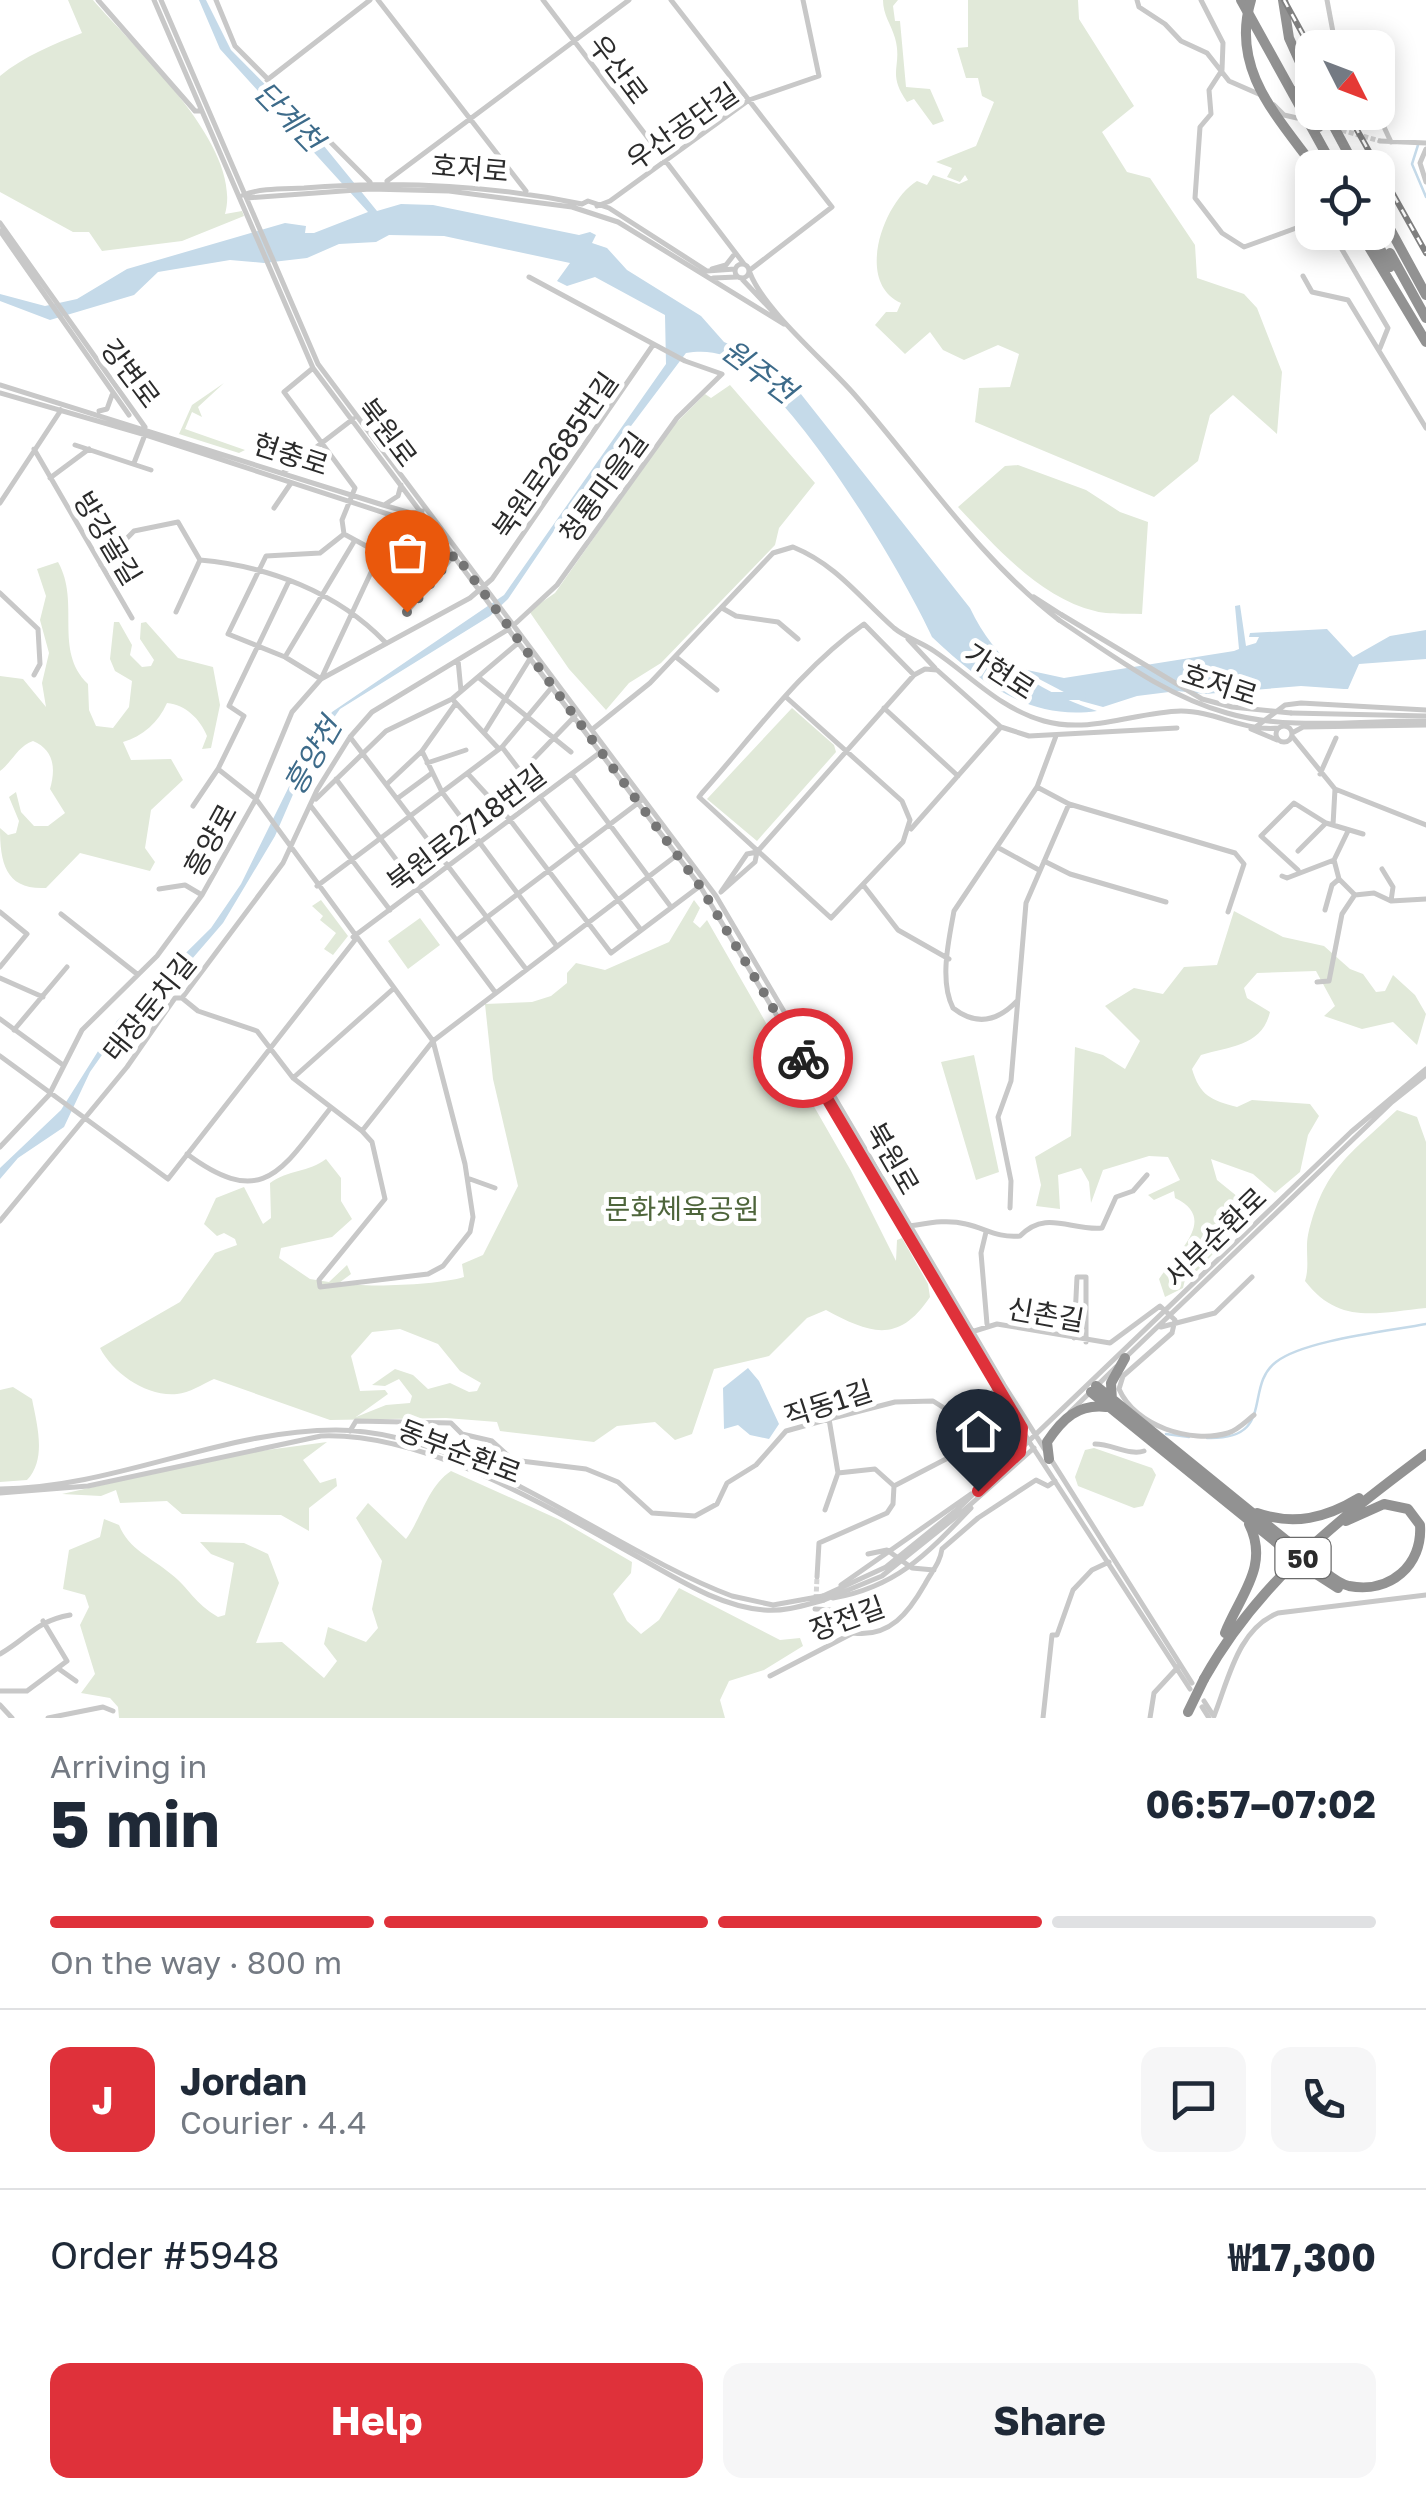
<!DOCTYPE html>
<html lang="en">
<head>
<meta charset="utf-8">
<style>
  body { margin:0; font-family:"Golos Text","Noto Sans KR",sans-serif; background:#f6f6f7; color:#1f2937; height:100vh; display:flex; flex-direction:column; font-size:38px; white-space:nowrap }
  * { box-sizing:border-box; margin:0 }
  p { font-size:32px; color:#747a83 }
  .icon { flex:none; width:55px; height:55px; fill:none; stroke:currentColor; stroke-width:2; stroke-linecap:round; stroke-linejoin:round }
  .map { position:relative; height:1718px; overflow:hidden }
  .side { display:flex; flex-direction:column; background:#fff; flex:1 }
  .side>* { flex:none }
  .needle { width:65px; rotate:132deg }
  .buttons { position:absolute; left:1295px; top:30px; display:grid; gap:20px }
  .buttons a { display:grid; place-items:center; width:100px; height:100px; border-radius:20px; background:#fff; box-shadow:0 5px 25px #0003; font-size:50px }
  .pin { position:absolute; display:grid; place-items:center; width:85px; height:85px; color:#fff; margin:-102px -42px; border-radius:50% 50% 50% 0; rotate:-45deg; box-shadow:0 0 10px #0007 }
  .pin .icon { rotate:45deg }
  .courier { position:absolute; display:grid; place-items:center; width:100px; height:100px; margin:-50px; border:8px solid #df313a; border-radius:50%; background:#fff; color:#222; box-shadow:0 2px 12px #0007 }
  .summary em { font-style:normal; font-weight:700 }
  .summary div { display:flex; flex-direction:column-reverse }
  .summary { display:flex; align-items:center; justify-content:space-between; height:170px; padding:0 50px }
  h1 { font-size:65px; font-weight:700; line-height:75px }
  .bar { display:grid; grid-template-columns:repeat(4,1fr); gap:15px 10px; align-content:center; height:120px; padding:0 50px }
  .bar i { height:12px; border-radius:8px; background:#e0e1e3 }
  .bar .active { background:#df313a }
  .bar p { grid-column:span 4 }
  .line { display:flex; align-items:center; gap:25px; padding:0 50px; border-top:2px solid #e0e1e3 }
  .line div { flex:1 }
  .round { display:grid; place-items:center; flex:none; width:105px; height:105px; border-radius:20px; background:#f6f6f7 }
  .action { display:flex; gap:20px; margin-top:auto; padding:20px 50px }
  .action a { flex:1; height:115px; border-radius:20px; background:#df313a; color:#fff; font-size:40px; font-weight:700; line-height:115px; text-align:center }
  .action a+a { background:#f6f6f7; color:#1f2937 }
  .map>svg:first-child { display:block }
  .green { fill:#e1e9d9; fill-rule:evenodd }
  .water { fill:#c5dae9 }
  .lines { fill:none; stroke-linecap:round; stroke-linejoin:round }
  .stream { stroke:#c5dae9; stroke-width:2.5 }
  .river { stroke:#c5dae9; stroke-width:8 }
  .minor-tunnel { stroke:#d5d5d5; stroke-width:5; stroke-dasharray:5 2.5; stroke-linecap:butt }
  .minor { stroke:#c8c8c8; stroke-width:5 }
  .highway { stroke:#929292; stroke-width:10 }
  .rail-casing { stroke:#808080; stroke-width:6 }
  .rail { stroke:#fff; stroke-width:2.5; stroke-dasharray:8; stroke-linecap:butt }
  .minor-bridge { stroke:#c8c8c8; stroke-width:5 }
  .highway-bridge { stroke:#929292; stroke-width:10 }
  .done { stroke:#757575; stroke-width:10; stroke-dasharray:0 18 }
  .route { stroke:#df313a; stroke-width:12 }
  .labels { text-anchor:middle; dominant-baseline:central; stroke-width:10; stroke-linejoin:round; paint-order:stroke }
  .shield { fill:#fff; stroke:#6b6b6b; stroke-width:2.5 }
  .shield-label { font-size:25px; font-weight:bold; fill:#2b2b2b }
  .street-label { font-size:28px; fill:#2b2b2b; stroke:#fff }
  .park-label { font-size:28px; fill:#4e653b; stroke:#fff }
  .water-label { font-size:30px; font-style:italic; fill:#3d6b8a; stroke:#fff }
</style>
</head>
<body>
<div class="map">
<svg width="1426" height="1718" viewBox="0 0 1426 1718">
  <rect width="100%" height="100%" fill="#fff"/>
  <path class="green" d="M68,0H93C136,50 244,146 225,214L242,211L244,216L182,241L102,251L89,232H73L0,192V76C24,56 54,44 82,33Z
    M883,0H898L893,6L895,21H900L906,87L930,89L944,121L933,125L914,99L907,102C886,72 903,67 895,38C891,24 883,15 883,0Z
    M968,0H1078L1079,19L1134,106L1102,132L1127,172L1150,178L1195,245L1197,278L1244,294L1257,308L1282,372L1277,434L1233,395L1210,415L1198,461L1154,497L975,422L979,388L1010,387L1019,354L998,345L964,360L943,350L930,332L905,354L875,325L886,312H897L901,303C854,282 884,201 917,181L927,185L933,175L959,184L968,180L965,175L960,182L947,177L952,168L936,162L976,146L994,102L982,96L978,78H966L957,48L968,47Z
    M224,383L198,407L202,417L192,412L185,429L245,450L239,453L179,434L192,405Z
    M730,385L815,483L779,528L775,545L661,663L629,683L606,710L569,669L529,611L555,593L672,427L705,394L711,398Z
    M1018,465L1086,490L1120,512L1148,522L1142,614C1127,613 1109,615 1095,611C1040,598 995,546 958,507L1005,466Z
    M58,562C81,603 53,650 88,684L89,710L96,726L113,728L129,707L132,681L115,671L110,659L114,622H119L132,645L130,655L142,667L151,666L154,660L140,639L141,623L146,622L178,658L213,667L220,705L211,748L202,749L207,736C200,719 186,705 167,703C158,723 143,736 123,742L131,760L171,759L183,780L151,810L145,848L155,862L150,871L80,853L46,888C6,890 0,864 0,828L8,835L16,833L19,821L9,797L16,792L21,812L34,826H48L65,813L50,789C56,768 54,750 33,741C18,746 13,761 0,771V676L23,679L46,707L42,683L49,653L40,620L46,596L37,569Z
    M792,708L834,745L836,752L757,841L707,799Z
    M321,900L348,936L333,955L324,949L336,933L320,920L323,916L312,906Z
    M694,900L700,908L693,922L700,928L707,920L851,1171L896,1261L897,1240L902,1238L928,1284L930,1297C898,1345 869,1333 826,1310L807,1318L769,1356L714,1369L692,1434L675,1440L655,1422L617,1426L594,1442L500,1431L497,1422L446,1418L330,1420L214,1379C203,1384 189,1393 177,1394C146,1397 113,1373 100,1348L180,1302L215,1253L237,1245L235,1239L224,1233L217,1236L204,1224L216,1198L244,1187L263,1224L271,1218L270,1183C288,1170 309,1172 326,1159L341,1178V1201L352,1219L332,1237L281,1248L279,1258L310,1279L329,1282L347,1265L351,1274L339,1283C366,1288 438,1285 464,1277L462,1264L483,1255L518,1186L493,1079L485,1004L532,1002L551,996L567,983V973L576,963L605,970L669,942ZM400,1329L438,1344L460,1371L481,1383L477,1391L469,1392L450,1383L428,1389L413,1375L395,1369L372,1385L385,1386L399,1379L412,1396L410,1403L386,1405L356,1417L388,1394L385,1390L360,1391L351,1356L372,1332Z
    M1234,911L1283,937L1324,946L1350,969L1363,974L1376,992L1385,991L1393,975L1415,995L1426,1014L1417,1045L1393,1022L1362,1029L1324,1016L1335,1006L1316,971L1257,973L1244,988L1247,998L1270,1012C1262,1046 1231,1046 1201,1055L1192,1069C1200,1096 1211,1100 1237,1107L1252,1100L1310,1104L1319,1116L1308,1135L1300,1172L1275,1193L1253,1174L1211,1159L1217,1180L1254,1210L1197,1271H1187L1183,1288L1165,1297L1159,1279C1175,1254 1220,1219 1175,1198L1174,1191L1154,1200L1148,1195L1180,1180L1168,1157L1149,1156L1103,1170L1091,1203L1089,1182L1081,1168L1058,1175L1060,1209L1036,1206L1041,1185L1035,1157L1071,1136L1075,1047L1103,1055L1125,1069L1140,1041L1105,1006L1134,988L1163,994L1184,967L1217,965Z
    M420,918L440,945L408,969L388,941Z
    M974,1055L999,1172L976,1180L941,1062Z
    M1397,1110L1417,1117L1426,1142V1308C1376,1313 1339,1325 1305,1281C1310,1265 1305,1251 1308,1235C1324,1167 1350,1155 1397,1110Z
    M13,1387L32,1399C37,1425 47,1459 27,1480L0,1482V1390Z
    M327,1442L303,1460L320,1483L336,1478L337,1486L309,1508V1531L281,1515L182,1514L167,1501L120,1503L116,1490L101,1496L62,1494L245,1453Z
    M1094,1448L1152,1468L1156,1475L1143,1506L1134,1508L1078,1486L1075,1477L1085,1450Z
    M451,1471L560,1520L632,1562L631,1573L613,1594L627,1621L641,1634L659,1620L679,1588L780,1640L800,1638L803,1646L764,1670L729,1681L720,1700L725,1718H119L118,1707L110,1698L81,1693L95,1674L80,1625L89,1607L85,1595L63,1589L69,1550L100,1537L104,1519L119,1525C129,1550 151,1557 171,1574C190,1589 194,1603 218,1617L225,1615L234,1563L211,1554L200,1542L244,1543L268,1554L279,1583L256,1643L282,1642L324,1678L337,1661L324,1644L328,1627L366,1642L378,1628L372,1609L382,1561L356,1518L368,1503L406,1539C422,1517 428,1486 451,1471Z"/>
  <path class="water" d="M199,0H206L231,50L315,135L377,211L401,204L433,205L579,235L590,232L596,235L592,243L607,248L627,270L701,316L724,342L765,360L793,384L970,608C998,666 1037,690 1097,711C1029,721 980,682 932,637C903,573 789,381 724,356C713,351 698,351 686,353L570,507L508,599L490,616L340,709L314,746L275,836L223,923L179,974L123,1025L90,1072L64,1127L18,1158L0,1179V1168L61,1110L117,1021L211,928L241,884L310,744L332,712L504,595L666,364L665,315L595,277L567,286L557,281L570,263L444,236L389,235L376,242L339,244L307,258L264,263L230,260L158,272L134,295L50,320L0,301V294L45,306L77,299L127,269L285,223L306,226L305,233H314L368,212L220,49Z
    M1240,605L1246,646L1256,643L1259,637H1249L1250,633L1327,629L1353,657L1390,636L1426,630V659L1359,664L1348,689H1344L1301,686L1205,694L1177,691L1137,696L1103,707L1081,701L1018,668L1064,678L1234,651L1239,649L1235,606Z
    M748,1368L759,1381L779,1424L769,1439L750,1435L738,1425L724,1429L723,1388Z"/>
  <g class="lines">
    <path class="stream" d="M1418,145L1412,164L1426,197
      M1166,1434L1189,1437
      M1207,1438C1277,1440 1243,1387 1276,1362C1304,1340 1390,1331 1426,1324"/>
    <path class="river" d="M1051,696H1082"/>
    <path class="minor-tunnel" d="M1320,124L1380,141
      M816,1599L817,1577"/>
    <path class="minor" d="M98,0L195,111H201
      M154,0L313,368L700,886L1030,1443L1190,1689
      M161,0L318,364L716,896L1004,1385L1192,1683
      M216,0L235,46L370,182
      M378,0L526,191
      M543,0L744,264
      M671,0L832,207L750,270
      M1137,0L1139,7L1165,24L1181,41L1207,53L1229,81L1261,95
      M1201,0L1223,43L1222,70L1209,90L1211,114L1200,127L1195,198L1222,233L1244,247L1299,227L1312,229
      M1327,0L1336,48
      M267,80L370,0
      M1274,105L1284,115L1297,118
      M1377,112L1391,142
      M1380,141L1426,143
      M1426,149L1420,163L1426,182
      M387,181L629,0
      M243,195C261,188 284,189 304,188C398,180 489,185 582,204L588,201L609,208L707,271L735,269
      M247,198L370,189L449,191L572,207L618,222L784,324
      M597,206L610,201L749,100L819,76L803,0
      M0,223L145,427
      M0,231L129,415
      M1325,232L1337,241L1388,328L1380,348
      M735 271a7 7 0 1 1 14 0a7 7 0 1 1-14 0Z
      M712,269L726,265L733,256
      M750,273C764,310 826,362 854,394C920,469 979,559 1059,620
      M1303,276L1312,292L1348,300L1426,428
      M713,278L737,277
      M741,278L777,316
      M313,368L284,392L355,488L342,520L344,534L320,553L266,556L228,634L285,657L321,679L397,517
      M0,385L383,505L411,513L422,511
      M0,393L146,435L397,517L423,516
      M99,411L107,409L112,395
      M75,445L151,470
      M34,449L132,618
      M134,463L146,432
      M284,472L353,419
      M50,478L89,449
      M0,503L61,410
      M384,505L398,496L401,485
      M274,508L291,483
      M400,519L440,537
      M344,534L379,553
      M383,545L434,580
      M200,560C268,566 337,592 385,642
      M101,565L134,531L178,522L200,560
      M0,593L38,629L40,664L34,675
      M1034,597L1062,615
      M722,608L736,616L778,622L798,639
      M176,612L200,560
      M407,612L455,554
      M516,623L557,585L677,418L722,374L685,361L529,277
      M908,639L935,668
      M285,657L355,540
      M676,657L717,690
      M458,660L461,691
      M478,677L571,752
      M787,698L902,801L910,820L903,842L831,918L699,797L702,793C753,736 801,668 864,624L914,675
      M454,701L499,749
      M884,708L958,776
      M1291,713L1426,716
      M1276 734a8 8 0 1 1 16 0a8 8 0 1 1-16 0Z
      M1257,726L1285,705L1301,703L1426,710
      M594,728L650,683L773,553L793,547C837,565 860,598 894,628C906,638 921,642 934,651C970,675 1000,709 1044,721C1091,734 1135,712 1181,711C1215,711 1245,732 1279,728
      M1251,729L1277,740
      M484,733L531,657
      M1292,733L1303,727L1426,725
      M1292,736L1335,789L1426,825
      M350,737L526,969
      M502,747L641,930
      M422,751L442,792L556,945
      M427,763L466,750
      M522,771L575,716
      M468,774L510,820L611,953L700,886
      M572,774L671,907
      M1320,774L1336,738
      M336,779L495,992
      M387,784L422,751L456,703
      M1037,787L1069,804L1235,853L1244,864L1228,912
      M398,798L432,773
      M316,799L386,731L452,699L518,643
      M310,805L390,910
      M193,806L218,769
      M1333,825L1335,789
      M911,829L1001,727
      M997,847L1039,870
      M1298,851L1326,823
      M757,852L914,675L925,669L937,670L1001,727L1029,736L1177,728
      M757,852L755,862L721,892L747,854Z
      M1334,860L1339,879L1355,895L1374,893L1391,901L1426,899
      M1334,860L1348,831
      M1044,861L1070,874L1166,902
      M1382,869L1393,887L1391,901
      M1298,870L1261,836L1294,803L1326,823L1363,834
      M1282,876L1287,878L1334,860
      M317,886L502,747L552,687
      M864,886L898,930L949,959
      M159,889L185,885L202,895
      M1325,910L1332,885L1339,879
      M0,912L27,934L0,967
      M61,914L137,974
      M353,937L602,751
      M457,940L642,800
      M0,978L43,997
      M1317,982L1329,981L1342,914L1354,896
      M182,998L198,1011L257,1031L293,1078L362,1131L372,1142L385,1199L319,1280L320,1287L428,1274L443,1266L470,1232L473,1217L465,1164L433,1041L256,799L218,769L244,716L229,706L289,581
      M1017,1001C997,1022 976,1026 953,1008C939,981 949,939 954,911L1037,787L1056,736
      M0,1019L63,1065
      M14,1030L67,967
      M0,1056L168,1179L355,940
      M293,1078L393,989
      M362,1131L433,1041L677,855
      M0,1147L49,1095L82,1030L157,956L202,895L256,799L292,712L321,679L470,598L492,579L653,345
      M187,1154C264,1211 282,1169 329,1110
      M470,1179L495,1188
      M1010,1208L1011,1181L998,1117L1011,1081L1026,903L1069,804
      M0,1221L127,1067L175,998H182L283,863L317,790L350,737L372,712L509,629
      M910,1226C929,1223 947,1219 966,1224C987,1229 997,1238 1020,1236C1046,1209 1071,1231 1102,1228L1116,1197L1133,1191L1147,1175
      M986,1232L981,1253L987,1324
      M1161,1327L1215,1313L1252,1277
      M968,1333L997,1324L1110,1343L1160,1306L1175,1320L1172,1333
      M1172,1333L1123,1376L1119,1389C1135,1426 1191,1444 1228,1433C1238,1430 1246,1421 1254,1415
      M1074,1338L1077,1277H1086V1342
      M1124,1359L1392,1102L1426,1075
      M1070,1412L1116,1367
      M350,1431L356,1421L451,1423L462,1434L492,1441L513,1460L586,1469L618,1482L652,1513L695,1516L717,1504L727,1483L756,1465L786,1431L829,1419L895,1402L933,1401L979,1430L1019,1423
      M987,1431L978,1407L996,1389
      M1095,1444C1112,1444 1130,1456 1144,1451
      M838,1473L875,1469L894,1486
      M0,1489C115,1488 222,1430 336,1430C468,1430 609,1550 732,1596L773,1605L823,1596
      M0,1493L88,1486L321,1436C427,1432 549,1508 638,1557C678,1579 718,1606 764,1610C784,1612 805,1605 824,1600
      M959,1508L1351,1132L1426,1069
      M825,1510L838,1473L829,1419
      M962,1512L1034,1448
      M868,1554L887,1550L912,1568L934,1570
      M817,1577L819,1543L887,1513L893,1504L894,1486L971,1446L979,1430
      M841,1585L971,1494
      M833,1598C897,1587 928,1553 971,1508
      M815,1609L831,1610L849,1635
      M0,1654C28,1638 36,1621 70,1615
      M59,1669L76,1681
      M770,1676L853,1633C890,1638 909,1612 925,1584C932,1571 940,1563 942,1549L978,1518L1036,1480L1048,1486L1055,1481
      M0,1691H27L67,1661L43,1621
      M1204,1701L1213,1715
      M0,1705L12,1718
      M1202,1707L1209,1718
      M1214,1716C1229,1678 1238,1629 1278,1613L1426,1595
      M48,1718L103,1707L113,1711
      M1043,1718L1052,1635H1057L1073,1590L1092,1570L1109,1562
      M1150,1718L1154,1693L1178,1667"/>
    <path class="highway" d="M1241,0L1334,168
      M1283,0L1289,38L1312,89
      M1298,90L1319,127
      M1378,207L1426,295
      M1360,232L1426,342
      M1371,232L1390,267
      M1390,253L1426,318
      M1096,1386L1287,1541
      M1091,1392L1282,1547
      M1112,1401L1111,1383L1125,1358
      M1049,1459L1047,1442C1063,1418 1078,1404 1106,1407
      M1257,1513C1294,1526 1326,1518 1359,1498
      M1316,1565C1327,1573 1336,1583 1349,1586C1390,1594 1423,1565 1420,1525L1408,1509L1384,1504L1346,1521
      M1310,1570L1338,1588
      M1225,1633C1240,1595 1270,1566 1249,1524
      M1204,1679C1258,1582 1339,1519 1426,1454"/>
    <g class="rail-casing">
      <path id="rail" d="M1284,0L1312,51
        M1347,112L1426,253"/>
    </g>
    <use href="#rail" class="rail"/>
    <path class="minor-bridge" d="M1062,615L1202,699L1232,707L1291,713
      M1059,620C1112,655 1165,696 1227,713C1288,731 1363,720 1426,721
      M823,1596L886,1567L959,1508
      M824,1600L882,1576L962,1512"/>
    <path class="highway-bridge" d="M1251,0C1230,69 1277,116 1315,168
      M1326,112L1356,168
      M1287,1541L1316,1565
      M1282,1547L1310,1570
      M1188,1712L1204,1679"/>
  </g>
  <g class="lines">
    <path class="done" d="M407,612L455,554L700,886L803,1058"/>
    <path class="route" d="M803,1058L1022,1428L1020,1452L978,1491"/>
  </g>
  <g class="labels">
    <rect class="shield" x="1275.5" y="1538" width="55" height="40" rx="8"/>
    <g class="shield-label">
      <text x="1303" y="1558">50</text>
    </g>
    <g class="street-label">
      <text transform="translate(619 69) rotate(53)">우산로</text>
      <text transform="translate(682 126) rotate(-35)">우산공단길</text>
      <text transform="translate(470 168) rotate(5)">호저로</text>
      <text transform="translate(131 373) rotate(53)">강변로</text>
      <text transform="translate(388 432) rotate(53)">북원로</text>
      <text transform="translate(291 454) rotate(18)">현충로</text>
      <text transform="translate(555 455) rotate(-55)">북원로2685번길</text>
      <text transform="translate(603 487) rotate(-54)">청룡마을길</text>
      <text transform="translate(108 538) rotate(59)">방강골길</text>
      <text transform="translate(1000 671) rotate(33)">가현로</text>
      <text transform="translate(1220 684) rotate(18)">호저로</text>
      <text transform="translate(466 828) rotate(-37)">북원로2718번길</text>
      <text transform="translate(210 840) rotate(-61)">흥양로</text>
      <text transform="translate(149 1007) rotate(-51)">태장둔치길</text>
      <text transform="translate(893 1158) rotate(60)">북원로</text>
      <text transform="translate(1215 1237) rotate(-44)">서부순환로</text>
      <text transform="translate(1046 1314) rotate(10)">신촌길</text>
      <text transform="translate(828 1403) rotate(-18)">직동1길</text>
      <text transform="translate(460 1451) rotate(21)">동부순환로</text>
      <text transform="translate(847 1618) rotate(-20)">장전길</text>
    </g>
    <g class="park-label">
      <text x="682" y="1208">문화체육공원</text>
    </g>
    <g class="water-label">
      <text transform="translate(289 116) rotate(46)">단계천</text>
      <text transform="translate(759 371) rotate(37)">원주천</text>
      <text transform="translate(312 756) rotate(-60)">흥양천</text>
    </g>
  </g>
</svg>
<div class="buttons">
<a><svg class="needle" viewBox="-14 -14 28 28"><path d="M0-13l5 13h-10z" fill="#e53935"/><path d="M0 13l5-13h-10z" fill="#747a83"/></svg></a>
<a><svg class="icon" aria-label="locate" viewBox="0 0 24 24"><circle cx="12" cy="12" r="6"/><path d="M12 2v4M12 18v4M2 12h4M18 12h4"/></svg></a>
</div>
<div class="pin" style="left:407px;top:612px;background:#ea580c"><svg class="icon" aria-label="bag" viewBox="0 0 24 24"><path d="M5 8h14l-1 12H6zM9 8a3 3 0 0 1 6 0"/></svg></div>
<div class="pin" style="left:978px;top:1491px;background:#1f2937"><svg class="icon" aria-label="home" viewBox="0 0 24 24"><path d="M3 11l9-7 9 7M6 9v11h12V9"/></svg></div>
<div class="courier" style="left:803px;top:1058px"><svg class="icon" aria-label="bike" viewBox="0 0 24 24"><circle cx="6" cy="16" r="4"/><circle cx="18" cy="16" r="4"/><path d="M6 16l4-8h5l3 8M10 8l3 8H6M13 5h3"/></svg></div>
</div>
<section class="side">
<div class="summary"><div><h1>5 min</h1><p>Arriving in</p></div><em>06:57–07:02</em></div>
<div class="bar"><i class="active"></i><i class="active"></i><i class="active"></i><i></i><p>On the way · 800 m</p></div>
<div class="line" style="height:180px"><b class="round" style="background:#df313a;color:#fff">J</b><div><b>Jordan</b><p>Courier · 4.4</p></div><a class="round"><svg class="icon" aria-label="chat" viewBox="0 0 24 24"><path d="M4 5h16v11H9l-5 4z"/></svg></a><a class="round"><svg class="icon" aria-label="phone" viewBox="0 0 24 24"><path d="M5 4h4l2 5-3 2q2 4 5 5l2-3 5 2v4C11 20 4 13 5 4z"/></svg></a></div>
<div class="line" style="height:130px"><div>Order #5948</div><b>₩17,300</b></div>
<div class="action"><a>Help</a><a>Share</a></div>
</section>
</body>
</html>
